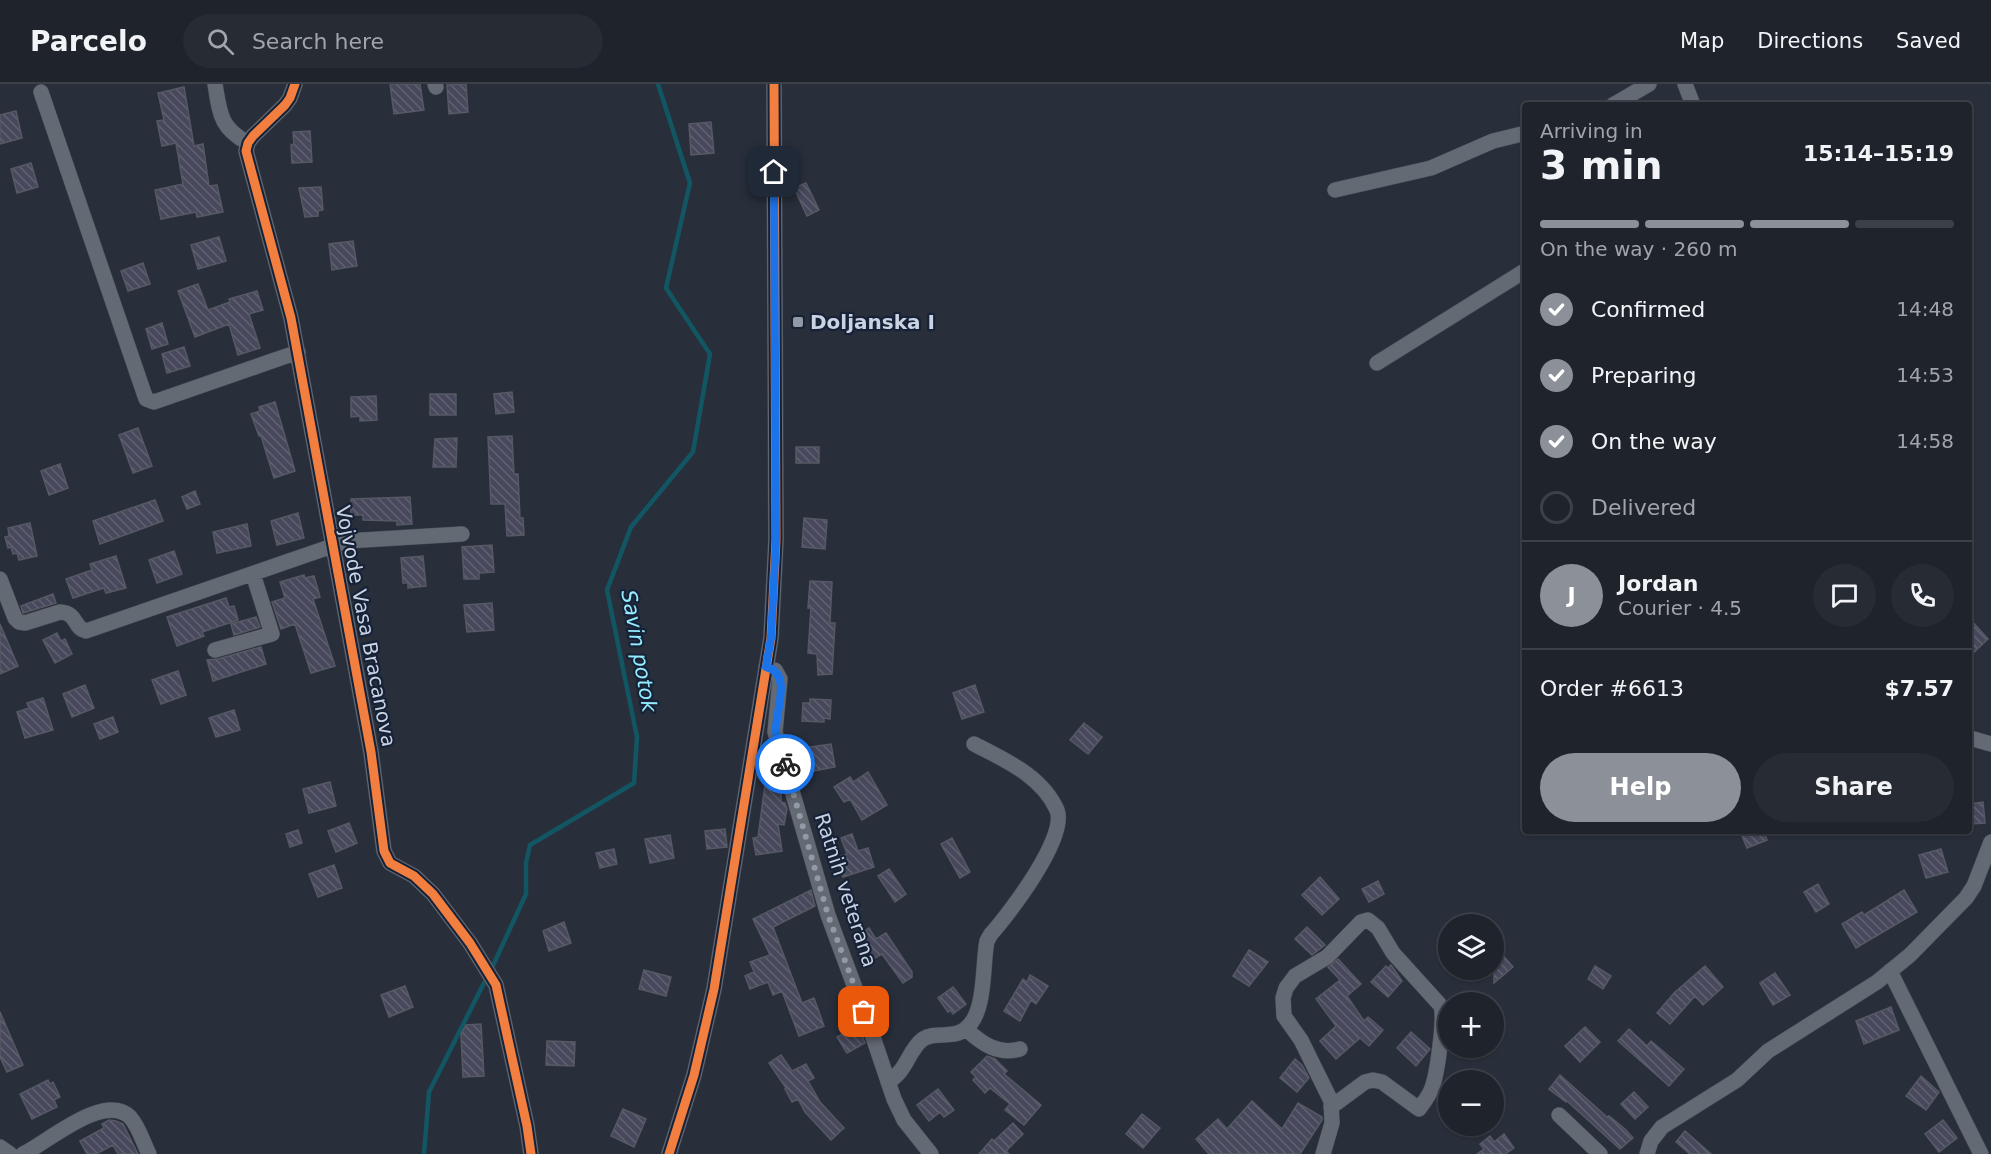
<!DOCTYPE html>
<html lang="en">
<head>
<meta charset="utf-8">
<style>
  body { margin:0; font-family:"DejaVu Sans",sans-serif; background:#262b34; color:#f1f3f6; height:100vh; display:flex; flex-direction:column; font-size:22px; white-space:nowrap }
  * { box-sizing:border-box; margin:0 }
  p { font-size:20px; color:#a1a4a9 }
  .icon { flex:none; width:33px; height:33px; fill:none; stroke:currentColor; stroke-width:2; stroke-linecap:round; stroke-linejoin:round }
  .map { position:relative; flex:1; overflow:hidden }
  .panel { position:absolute; left:1522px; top:18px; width:450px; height:732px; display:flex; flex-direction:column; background:#1e232c; border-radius:6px; box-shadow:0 2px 4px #0004,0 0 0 2px #3c4048 }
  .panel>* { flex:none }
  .buttons { position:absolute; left:1438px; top:830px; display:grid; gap:12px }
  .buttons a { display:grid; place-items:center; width:66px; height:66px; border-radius:50%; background:#1e232c; box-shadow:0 2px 4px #0004,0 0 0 2px #3c4048; font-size:30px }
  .pin { position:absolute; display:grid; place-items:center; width:51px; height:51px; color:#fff; margin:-26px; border-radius:12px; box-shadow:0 3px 9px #0006 }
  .courier { position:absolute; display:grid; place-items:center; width:60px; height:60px; margin:-30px; border:4px solid #1a73e8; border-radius:50%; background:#fff; color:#222; box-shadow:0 2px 8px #0007 }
  .overview em { font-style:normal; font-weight:700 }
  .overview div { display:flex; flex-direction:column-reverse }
  .overview { display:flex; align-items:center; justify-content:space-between; height:102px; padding:0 18px }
  h1 { font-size:39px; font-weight:700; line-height:45px }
  .bar { display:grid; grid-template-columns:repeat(4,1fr); gap:9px 6px; align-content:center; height:72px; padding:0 18px }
  .bar i { height:8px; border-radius:4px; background:#3c4048 }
  .bar .current { background:#8c9099 }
  .bar p { grid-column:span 4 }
  .line { display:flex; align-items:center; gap:15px; padding:0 18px; border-top:2px solid #3c4048 }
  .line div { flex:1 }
  .round { display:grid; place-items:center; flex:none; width:63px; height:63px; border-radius:32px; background:#262b34 }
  ol { padding:0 18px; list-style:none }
  li { display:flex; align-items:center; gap:18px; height:66px }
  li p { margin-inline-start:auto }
  li .icon { padding:6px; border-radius:50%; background:#8c9099; color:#fff; stroke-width:4 }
  li:last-child { color:#a1a4a9 }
  li i { width:33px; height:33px; border:3px solid #3c4048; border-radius:50% }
  .primary-button { display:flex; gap:12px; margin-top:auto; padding:12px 18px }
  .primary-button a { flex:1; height:69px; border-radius:36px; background:#8c9099; color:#fff; font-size:24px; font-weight:700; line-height:69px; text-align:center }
  .primary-button a+a { background:#262b34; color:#f1f3f6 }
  header { display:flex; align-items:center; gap:36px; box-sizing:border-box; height:84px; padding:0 30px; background:#1e232c; border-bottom:2px solid #3c4048 }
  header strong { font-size:28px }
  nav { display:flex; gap:33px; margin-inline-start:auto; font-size:21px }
  .search { width:420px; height:54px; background:#262b34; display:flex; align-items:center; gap:15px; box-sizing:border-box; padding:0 21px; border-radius:33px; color:#a1a4a9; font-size:22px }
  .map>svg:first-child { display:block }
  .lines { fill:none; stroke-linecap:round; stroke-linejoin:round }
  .stream { stroke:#115662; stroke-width:4.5 }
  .building { fill:url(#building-back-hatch); stroke:#565964; stroke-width:1.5 }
  .minor-casing { stroke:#464c57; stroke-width:16 }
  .minor { stroke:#646a73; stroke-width:15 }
  .cycleway-casing { stroke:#162238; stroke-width:13 }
  .cycleway { stroke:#f27e40; stroke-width:9 }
  .done { stroke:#929aa8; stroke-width:6; stroke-dasharray:0 10.8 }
  .route { stroke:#1a73e8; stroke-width:8 }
  .poi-dot { fill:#929aa8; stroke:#162238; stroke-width:2 }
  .labels { text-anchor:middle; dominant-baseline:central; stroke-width:4.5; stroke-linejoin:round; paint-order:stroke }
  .poi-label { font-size:20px; font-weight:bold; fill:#cbd3e2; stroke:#162238; text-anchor:start }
  .street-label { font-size:20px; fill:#cbd3e2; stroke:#162238 }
  .water-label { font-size:21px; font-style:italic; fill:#94ecfe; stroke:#162238 }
</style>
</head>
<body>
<header>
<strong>Parcelo</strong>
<div class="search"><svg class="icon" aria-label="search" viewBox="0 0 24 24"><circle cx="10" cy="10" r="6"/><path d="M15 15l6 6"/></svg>Search here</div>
<nav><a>Map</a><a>Directions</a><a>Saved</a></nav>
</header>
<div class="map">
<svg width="1991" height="1070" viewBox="0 0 1991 1070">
  <defs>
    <pattern id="building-back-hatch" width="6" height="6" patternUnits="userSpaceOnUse" patternTransform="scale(1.5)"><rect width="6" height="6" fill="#47485b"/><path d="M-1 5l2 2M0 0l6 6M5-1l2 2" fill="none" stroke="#606272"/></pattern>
  </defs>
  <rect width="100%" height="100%" fill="#282f3b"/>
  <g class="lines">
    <path class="stream" d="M491,886L526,810V779L530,761L634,699L637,653L607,506L631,443L693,368L710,270L666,204L690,99L658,0
      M424,1070L429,1008L487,893"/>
  </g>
  <path class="building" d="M390,0H420L424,26L394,30Z
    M466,0L468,28L449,30L447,1Z
    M184,3L194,62L203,60L209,102L217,101L223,128L197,133L196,128L161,135L155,106L183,100L176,59L162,62L157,37L164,36L158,9Z
    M16,27L22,54L0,60V31Z
    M711,38L714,69L691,71L689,40Z
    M310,47L312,78L292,79L291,61L294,60L293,48Z
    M31,79L38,103L17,109L11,85Z
    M806,99L819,126L807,132L794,104Z
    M321,103L323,126L318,127V132L305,133L299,104Z
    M219,153L226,177L198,185L191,161Z
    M353,157L357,182L332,186L329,160Z
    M143,179L150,200L128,207L121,187Z
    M198,200L208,226L230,218L229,215L257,207L263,226L249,230L260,264L238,271L229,240L195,253L178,207Z
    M162,239L168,260L152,265L146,245Z
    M184,263L190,282L167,289L162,270Z
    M512,308L514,328L496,330L494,310Z
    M430,310H456V331H430Z
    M376,312L377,336L360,337V332L351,333V313Z
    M275,318L295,387L274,394L261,352H259L251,330L260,327L259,323Z
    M138,344L152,382L133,389L119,351Z
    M512,352L514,390H518L520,434H523L524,451L507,452L505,420H491L488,353Z
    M457,354L456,383H433L435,355Z
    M796,363H819V379H796Z
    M60,380L68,404L49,411L41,387Z
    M195,407L200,420L187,425L182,413Z
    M410,413L412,440L397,441V437L363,436V431H351V415Z
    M155,416L163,437L100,460L93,437Z
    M298,429L304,454L277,461L271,437Z
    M804,434L827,436L825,465L802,463Z
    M30,439L37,472L19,476L17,469L13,470L11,463L8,464L5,453L9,452L8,444Z
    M247,440L251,462L217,469L213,448Z
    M492,461L494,488L479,489V495H464L462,463Z
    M174,467L182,490L157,499L149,476Z
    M116,472L126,504L106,509L104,504L73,514L66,495L92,486L90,480Z
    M423,472L426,502L408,504V499H403L401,474Z
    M304,491L305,494L314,492L320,513L313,515L335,582L311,589L295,540L281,545L272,518L285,514L280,498Z
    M810,497L832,498L830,539H835L832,590L818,591L817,570L808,569L811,524H808Z
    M53,510L56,519L23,529L21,522Z
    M226,514L229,523L234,522L238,536L202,548L204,552L177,562L167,533Z
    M492,519L494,546L467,548L464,521Z
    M256,533L260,543L234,551L231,540Z
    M1970,535L1988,555L1970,572Z
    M0,540L18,582L0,590Z
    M57,549L61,557L65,555L72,570L55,579L43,556Z
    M261,563L266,580L213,597L207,576L218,575Z
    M178,587L186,611L161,620L152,596Z
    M85,601L94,624L72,633L63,610Z
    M975,601L984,628L962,635L953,609Z
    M43,614L53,646L25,654L17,628L29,624L27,619Z
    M810,615L831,616L830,635L824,634V638L802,637L803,619H810Z
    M234,626L240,646L216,653L209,634Z
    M113,633L118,648L100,655L94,640Z
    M1084,639L1102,653L1088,670L1070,656Z
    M831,660L835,683L808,688L804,664Z
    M868,688L887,721L862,736L850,715L844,718L834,703L850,693L853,698Z
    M330,698L336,722L309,729L303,705Z
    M765,701L781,703V718L785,719L787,725L784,741L778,740L782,767L756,771L753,754L758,753Z
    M1983,718L1985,739L1970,740V720Z
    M349,739L357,759L336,768L328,747Z
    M725,745L727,763L707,765L705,747Z
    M298,746L302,759L290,763L286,750Z
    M1740,747H1764L1767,756L1747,764Z
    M852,750L858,767L868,764L874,783L843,793L836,774L847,770L841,754Z
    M670,751L674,774L650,779L645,755Z
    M952,754L970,788L960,794L941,760Z
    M614,765L617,780L600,784L596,769Z
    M1941,765L1948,788L1926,794L1919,771Z
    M334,781L342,804L318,813L309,790Z
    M889,785L906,810L895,818L878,792Z
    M1320,793L1339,815L1322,831L1302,811Z
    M1378,797L1384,810L1369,818L1362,805Z
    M1818,800L1829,820L1816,828L1804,808Z
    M811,806L815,822L773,843L802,919L814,914L824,942L799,952L782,907L773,911L768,898L750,905L745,892L754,888L750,878L770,871L753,835Z
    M1904,806L1917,828L1856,864L1842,840L1862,828L1864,831Z
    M564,838L571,859L549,867L543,847Z
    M1307,843L1325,861L1312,871L1295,855Z
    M869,844L876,855L886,849L912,888V893L903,899L882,870L873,875L858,851Z
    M1494,861L1513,883L1494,899Z
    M1249,866L1268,878L1249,902L1233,892Z
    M1338,875L1361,900L1347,912L1364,937L1368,933L1383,946L1369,962L1360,954L1336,975L1320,957L1336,942L1316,915L1340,896L1328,883Z
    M1391,881L1402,897L1388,913L1371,898L1386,882L1388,884Z
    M1595,882L1611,892L1603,905L1588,895Z
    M1705,882L1723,903L1703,921L1695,912L1670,940L1657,929L1674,909Z
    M644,886L671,893L666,912L639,905Z
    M1775,889L1790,911L1773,921L1760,899Z
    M1030,891L1048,902L1036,920L1031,916L1020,937L1004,927L1023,895L1027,898Z
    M405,902L413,923L389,933L381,911Z
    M953,903L966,920L953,930L950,926L948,928L938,914Z
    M1891,923L1899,946L1864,960L1856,937Z
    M0,928L23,981L7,988L0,973Z
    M481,940L484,992L463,993L461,950L466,941Z
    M858,941L865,959L847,969L837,953Z
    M1585,943L1600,958L1580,978L1565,962Z
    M1629,945L1647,962L1651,957L1684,985L1669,1002L1618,957Z
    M1411,948L1430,965L1416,982L1397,964Z
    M547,957L575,958L574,982L546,981Z
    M781,971L792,987L806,980L814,994L808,997L820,1018L844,1044L831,1056L805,1028L798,1015L792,1018L785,1005L786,1004L769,979Z
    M987,972L995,975L1007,987L1004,990L1041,1021L1024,1041L1005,1026L1010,1020L990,1004L985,1009L973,996L976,993L971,988Z
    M1295,975L1302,981L1309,994L1297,1008L1280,994Z
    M1560,991L1607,1033L1609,1032L1625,1045L1633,1054L1620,1065L1567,1017L1566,1018L1549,1005Z
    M1921,992L1939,1008L1926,1026L1906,1012Z
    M48,996L50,1000L53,998L60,1013L54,1016L57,1023L32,1035L20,1010Z
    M938,1005L954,1026L944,1033L940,1028L929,1037L917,1021Z
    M1634,1008L1648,1023L1635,1035L1621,1020Z
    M1252,1017L1282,1045L1298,1019L1322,1033V1036L1300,1070H1209L1196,1055L1218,1035L1227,1045Z
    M623,1025L646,1035L634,1063L611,1052Z
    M1142,1030L1160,1044L1143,1064L1126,1050Z
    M109,1036L116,1037L123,1040L138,1070H118L113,1061L96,1070H87L80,1057L104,1044L102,1040Z
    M1943,1036L1957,1054L1939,1068L1925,1050Z
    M1013,1039L1023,1050L1006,1067L1009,1070H979L992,1055L994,1057Z
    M1685,1047L1711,1070H1690L1676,1058Z
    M1504,1050L1514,1064L1505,1070H1477L1484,1065L1480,1060L1490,1052L1494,1058Z"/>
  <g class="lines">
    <g class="minor-casing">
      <path id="minor" d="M215,0C220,30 220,44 248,59
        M295,0L290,14L285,21L253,52L248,59L246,67L291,234L371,668L384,767L390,779L414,792L433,810L470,859L496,901L527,1042L531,1070
        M435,0L436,3
        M1685,0L1693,21
        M41,8L146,315L154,318L298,268
        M1613,21L1649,0
        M1335,106L1431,84L1493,57L1526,49
        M1377,279L1526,186
        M0,495L15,534L19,538L25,539L60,528C78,529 73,544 86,547L347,457L462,450
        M215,566L272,550L253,490
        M766,583L775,586L780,595L775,648L828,831L871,947L894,1015L904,1036L931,1070
        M1970,654L1991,660
        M1890,887L1981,1070
        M966,945C982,960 998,971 1020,965
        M888,998C908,986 908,966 923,955C935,947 952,955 964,946C987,931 982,880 987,857L991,850C1009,830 1068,753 1057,726C1042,692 1005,676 974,660
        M1559,1031L1600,1070
        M0,1063L10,1070
        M23,1070C48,1058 104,1008 130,1033C139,1043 143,1058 149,1070
        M669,1070L694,991L714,905L771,554L776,456L774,0
        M1323,1070L1332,1039L1331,1017L1301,956L1284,932L1283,914L1286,904L1295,892L1327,873L1361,838L1368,836L1378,844L1393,869L1441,922C1445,936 1437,990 1432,1004C1429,1012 1424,1018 1419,1025L1382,998L1373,996L1365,998L1331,1023
        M1647,1070L1651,1057L1662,1043L1737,996L1768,967L1877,898L1910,871L1966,814L1974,802L1991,758"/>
    </g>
    <use href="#minor" class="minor"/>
    <g class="cycleway-casing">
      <path id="cycleway" d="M295,0L290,14L285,21L253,52L248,59L246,67L291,234L371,668L384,767L390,779L414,792L433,810L470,859L496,901L527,1042L531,1070
        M669,1070L694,991L714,905L771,554L776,456L774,0"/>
    </g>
    <use href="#cycleway" class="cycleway"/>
  </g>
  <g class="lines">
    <path class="done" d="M785,680L828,831L864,928"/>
    <path class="route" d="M774,88L776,456L771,554L766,583C793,589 775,628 776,647C776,657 782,669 785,680"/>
  </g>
  <rect class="poi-dot" x="792" y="232" width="12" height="12" rx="3"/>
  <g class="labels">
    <g class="poi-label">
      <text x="810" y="238">Doljanska I</text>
    </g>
    <g class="street-label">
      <text transform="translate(366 542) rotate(79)">Vojvode Vasa Bracanova</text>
      <text transform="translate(846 806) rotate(72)">Ratnih veterana</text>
    </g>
    <g class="water-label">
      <text transform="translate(639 567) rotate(80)">Savin potok</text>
    </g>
  </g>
</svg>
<div class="buttons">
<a><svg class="icon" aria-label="layers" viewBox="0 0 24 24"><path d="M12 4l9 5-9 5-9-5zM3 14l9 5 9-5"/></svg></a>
<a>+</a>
<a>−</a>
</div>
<div class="pin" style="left:864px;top:928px;background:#ea580c"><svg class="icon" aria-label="bag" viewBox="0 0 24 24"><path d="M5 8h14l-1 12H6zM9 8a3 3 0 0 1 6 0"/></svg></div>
<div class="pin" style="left:774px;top:88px;background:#1f2937"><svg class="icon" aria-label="home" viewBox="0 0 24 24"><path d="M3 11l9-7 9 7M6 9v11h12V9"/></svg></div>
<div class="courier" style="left:785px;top:680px"><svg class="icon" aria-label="bike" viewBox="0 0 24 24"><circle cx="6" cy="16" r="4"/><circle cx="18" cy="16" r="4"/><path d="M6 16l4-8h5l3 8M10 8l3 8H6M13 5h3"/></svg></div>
<section class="panel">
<div class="overview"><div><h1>3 min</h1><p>Arriving in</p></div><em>15:14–15:19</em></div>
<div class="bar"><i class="current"></i><i class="current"></i><i class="current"></i><i></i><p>On the way · 260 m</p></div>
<ol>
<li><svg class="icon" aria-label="check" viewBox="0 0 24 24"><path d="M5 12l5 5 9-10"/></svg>Confirmed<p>14:48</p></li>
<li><svg class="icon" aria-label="check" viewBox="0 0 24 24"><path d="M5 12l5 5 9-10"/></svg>Preparing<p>14:53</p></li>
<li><svg class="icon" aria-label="check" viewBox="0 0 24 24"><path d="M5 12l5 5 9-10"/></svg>On the way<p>14:58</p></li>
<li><i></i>Delivered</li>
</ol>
<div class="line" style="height:108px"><b class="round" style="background:#8c9099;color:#fff">J</b><div><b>Jordan</b><p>Courier · 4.5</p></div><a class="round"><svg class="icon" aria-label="chat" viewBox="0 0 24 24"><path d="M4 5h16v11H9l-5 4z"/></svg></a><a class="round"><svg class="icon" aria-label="phone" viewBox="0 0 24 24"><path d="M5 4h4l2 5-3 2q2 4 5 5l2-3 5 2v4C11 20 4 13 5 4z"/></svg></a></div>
<div class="line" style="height:78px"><div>Order #6613</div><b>$7.57</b></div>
<div class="primary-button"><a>Help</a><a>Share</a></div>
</section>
</div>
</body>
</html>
